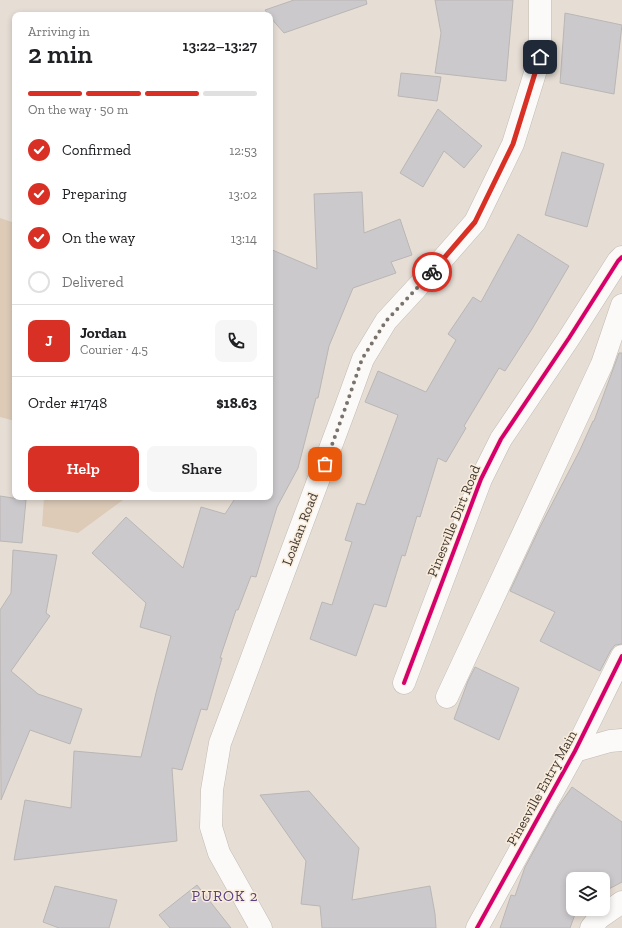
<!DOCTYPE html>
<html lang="en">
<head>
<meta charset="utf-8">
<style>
  body { margin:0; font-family:"Zilla Slab",serif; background:#f6f6f6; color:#202124; height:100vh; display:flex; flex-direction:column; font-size:15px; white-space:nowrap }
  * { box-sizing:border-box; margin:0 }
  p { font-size:13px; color:#757577 }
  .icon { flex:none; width:22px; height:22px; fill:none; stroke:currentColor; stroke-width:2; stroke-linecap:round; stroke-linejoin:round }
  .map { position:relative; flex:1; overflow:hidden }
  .side { position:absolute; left:12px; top:12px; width:261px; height:488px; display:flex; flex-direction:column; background:#fff; border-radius:8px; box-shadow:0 2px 6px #0003 }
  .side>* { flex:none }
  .tools { position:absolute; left:566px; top:872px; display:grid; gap:8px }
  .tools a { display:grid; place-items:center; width:44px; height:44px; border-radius:8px; background:#fff; box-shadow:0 2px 6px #0003; font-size:20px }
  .pin { position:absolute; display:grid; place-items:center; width:34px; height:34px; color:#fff; margin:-17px; border-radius:8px; box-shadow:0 2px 6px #0006 }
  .courier { position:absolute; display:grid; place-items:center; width:40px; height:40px; margin:-20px; border:3px solid #d93025; border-radius:50%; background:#fff; color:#222; box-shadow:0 1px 5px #0007 }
  .overview em { font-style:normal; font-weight:600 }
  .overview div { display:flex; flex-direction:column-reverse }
  .overview { display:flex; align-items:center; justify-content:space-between; height:68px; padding:0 16px }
  h1 { font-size:26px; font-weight:600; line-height:30px }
  .bar { display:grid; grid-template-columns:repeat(4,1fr); gap:6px 4px; align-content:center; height:48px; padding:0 16px }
  .bar i { height:5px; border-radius:3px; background:#e0e0e0 }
  .bar .selected { background:#d93025 }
  .bar p { grid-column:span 4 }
  .line { display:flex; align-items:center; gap:10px; padding:0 16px; border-top:1px solid #e0e0e0 }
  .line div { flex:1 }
  .round { display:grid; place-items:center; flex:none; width:42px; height:42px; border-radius:8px; background:#f6f6f6 }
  ol { padding:0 16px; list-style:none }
  li { display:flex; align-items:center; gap:12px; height:44px }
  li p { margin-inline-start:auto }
  li .icon { padding:4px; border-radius:50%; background:#d93025; color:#fff; stroke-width:4 }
  li:last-child { color:#757577 }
  li i { width:22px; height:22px; border:2px solid #e0e0e0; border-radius:50% }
  .cta { display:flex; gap:8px; margin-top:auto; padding:8px 16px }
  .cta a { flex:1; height:46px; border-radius:8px; background:#d93025; color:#fff; font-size:16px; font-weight:600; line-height:46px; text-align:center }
  .cta a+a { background:#f6f6f6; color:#202124 }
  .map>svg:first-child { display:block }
  .green { fill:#ddcbb8 }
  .building { fill:#ccc9cc; stroke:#b9b6b5 }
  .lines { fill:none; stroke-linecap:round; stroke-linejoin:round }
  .minor-casing { stroke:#c1bbb3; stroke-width:23 }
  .major-casing { stroke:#c1bbb3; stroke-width:23 }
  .minor { stroke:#fbfaf9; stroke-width:22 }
  .major { stroke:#fbfaf9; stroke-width:22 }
  .cycleway-casing { stroke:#faecdb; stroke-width:6 }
  .cycleway { stroke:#d6006c; stroke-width:4 }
  .done { stroke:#79736c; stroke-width:4; stroke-dasharray:0 7.2 }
  .route { stroke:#d93025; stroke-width:5 }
  .labels { text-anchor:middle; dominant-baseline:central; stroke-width:3; stroke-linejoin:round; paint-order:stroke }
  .street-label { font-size:14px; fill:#3f3933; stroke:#faecdb }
  .neighbourhood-label { font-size:15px; letter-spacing:1px; fill:#574380; stroke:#faecdb }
</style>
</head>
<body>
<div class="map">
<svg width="622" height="928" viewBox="0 0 622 928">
  <rect width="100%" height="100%" fill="#e6ded5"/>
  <path class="green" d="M0,218L15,223V421L0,417Z
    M44,497H127L78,533L42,526Z"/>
  <path class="building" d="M294,0H366L367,4L284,33L270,17V15H269L265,10Z
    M435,0H513L506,81L435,73L441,33Z
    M565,13L622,25L614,94L560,83Z
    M401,73L441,77L437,101L398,96Z
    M438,109L482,146L464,168L444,151L423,187L400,173Z
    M562,152L604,164L587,227L545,215Z
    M362,192L364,233L400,219L412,255L391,262L396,273L353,288L329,346L318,398H316L298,468L277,507L256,577L251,576L238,610H236L220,658H222L207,710L201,709L182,770L172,768L177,841L14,860L25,800L71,808L74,751L141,757L156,693L171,636L140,627L146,603L92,553L126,517L183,568L201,507L225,514L236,497H270V249L317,269L314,194Z
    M518,234L569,266L532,329L505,371L499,368L464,426L466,428L446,462L438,458L420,517L417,516L405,556L402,555L386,607L374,604L356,656L310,639L322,602L332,605L352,542L345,540L357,503L365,505L398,415L365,402L378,371L426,392L456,340L448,334L473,297L481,302Z
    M619,353H622V644L615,645L611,650L600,671L540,641L555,612L510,591L540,527L580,450L593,421H594Z
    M0,496L26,500L22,543L0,541Z
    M13,550L57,555L46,613L50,616L11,671L38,694L82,709L70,744L30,730L1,800L0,610L11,593Z
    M475,667L519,688L499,740L454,719L468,681Z
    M572,787L622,822V882L603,892V879H573V909H577L570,928H500L511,895L515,896L525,867L558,807Z
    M309,791L359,848L352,900L430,886L435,914L436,928H322L320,906L301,904L306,861L260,795Z
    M197,885L231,928H170L159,915Z
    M55,886L117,900L109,928H59L43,922Z"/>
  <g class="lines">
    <g class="minor-casing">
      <path id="minor" d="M404,683L481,479L501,439L569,338L618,261L622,257
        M447,697L602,364L622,305
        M575,751L610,741L622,740
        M477,928L575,751L622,656
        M591,928L599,918L622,902"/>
    </g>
    <g class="major-casing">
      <path id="major" d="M261,928L219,853L211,827L212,790L220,743L346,406L363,359L386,321L433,270L475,222L513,144L540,57V0"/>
    </g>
    <use href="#minor" class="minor"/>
    <use href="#major" class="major"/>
    <g class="cycleway-casing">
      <path id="cycleway" d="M404,683L481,479L501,439L569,338L618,261L622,257
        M477,928L575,751L622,656"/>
    </g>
    <use href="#cycleway" class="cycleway"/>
  </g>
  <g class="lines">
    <path class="done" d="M325,464L346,406L362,359L386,321L432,272"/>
    <path class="route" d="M432,272L475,222L513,144L540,57"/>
  </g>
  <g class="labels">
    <g class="street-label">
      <text transform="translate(454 521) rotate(-68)">Pinesville Dirt Road</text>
      <text transform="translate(300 529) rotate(-69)">Loakan Road</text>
      <text transform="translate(542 788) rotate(-61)">Pinesville Entry Main</text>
    </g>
    <g class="neighbourhood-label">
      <text x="225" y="896">PUROK 2</text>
    </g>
  </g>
</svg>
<div class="tools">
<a><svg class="icon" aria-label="layers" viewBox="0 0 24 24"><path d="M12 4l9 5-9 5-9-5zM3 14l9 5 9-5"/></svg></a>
</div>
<div class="pin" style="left:325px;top:464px;background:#ea580c"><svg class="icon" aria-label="bag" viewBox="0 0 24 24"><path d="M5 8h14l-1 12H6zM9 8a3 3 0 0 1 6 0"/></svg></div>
<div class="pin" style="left:540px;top:57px;background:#1f2937"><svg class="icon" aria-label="home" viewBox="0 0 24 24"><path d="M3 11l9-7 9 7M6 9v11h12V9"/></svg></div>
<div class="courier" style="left:432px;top:272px"><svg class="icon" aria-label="bike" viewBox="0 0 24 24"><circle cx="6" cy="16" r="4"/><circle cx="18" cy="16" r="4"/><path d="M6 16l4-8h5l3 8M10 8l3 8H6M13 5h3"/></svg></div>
<section class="side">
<div class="overview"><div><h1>2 min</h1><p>Arriving in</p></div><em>13:22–13:27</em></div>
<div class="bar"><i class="selected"></i><i class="selected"></i><i class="selected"></i><i></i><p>On the way · 50 m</p></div>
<ol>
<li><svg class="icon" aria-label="check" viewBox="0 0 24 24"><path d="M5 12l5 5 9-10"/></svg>Confirmed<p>12:53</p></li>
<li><svg class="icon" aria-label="check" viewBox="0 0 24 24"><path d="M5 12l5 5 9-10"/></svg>Preparing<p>13:02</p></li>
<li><svg class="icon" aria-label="check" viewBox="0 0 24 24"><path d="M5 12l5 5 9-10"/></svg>On the way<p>13:14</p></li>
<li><i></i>Delivered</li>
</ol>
<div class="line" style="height:72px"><b class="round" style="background:#d93025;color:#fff">J</b><div><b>Jordan</b><p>Courier · 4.5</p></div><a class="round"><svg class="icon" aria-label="phone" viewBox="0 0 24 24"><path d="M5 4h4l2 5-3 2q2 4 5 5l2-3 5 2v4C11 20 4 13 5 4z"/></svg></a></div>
<div class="line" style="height:52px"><div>Order #1748</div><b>$18.63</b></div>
<div class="cta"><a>Help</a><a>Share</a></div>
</section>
</div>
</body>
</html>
